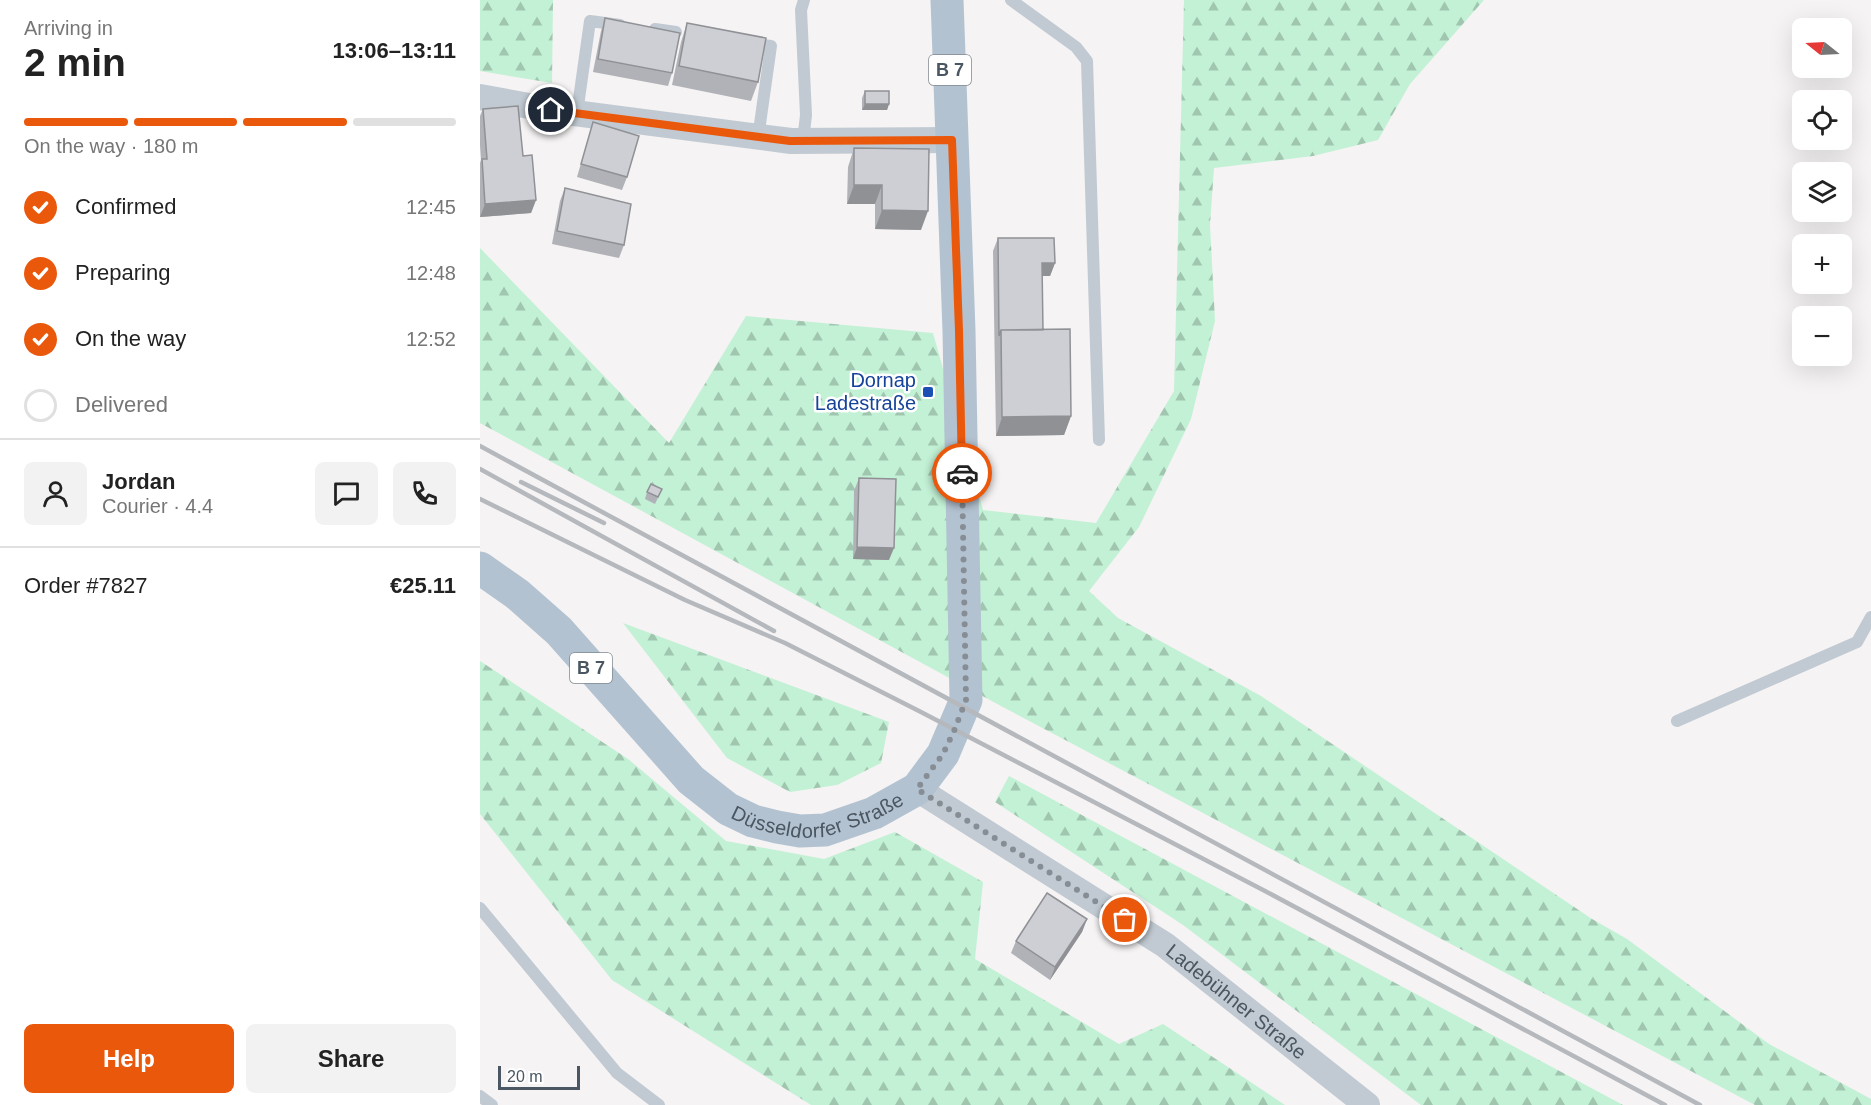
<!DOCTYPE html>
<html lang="en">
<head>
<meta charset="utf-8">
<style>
  body { margin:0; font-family:Helvetica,sans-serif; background:#f2f2f2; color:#222; height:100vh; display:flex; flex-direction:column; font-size:22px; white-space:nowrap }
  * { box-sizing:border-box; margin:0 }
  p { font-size:20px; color:#767676 }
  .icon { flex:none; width:33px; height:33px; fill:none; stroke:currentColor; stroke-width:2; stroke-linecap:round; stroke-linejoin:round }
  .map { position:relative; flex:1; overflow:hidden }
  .drawer { display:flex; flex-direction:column; background:#fff; width:480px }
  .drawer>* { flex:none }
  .needle { width:39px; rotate:288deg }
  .controls { position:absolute; left:1312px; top:18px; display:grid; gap:12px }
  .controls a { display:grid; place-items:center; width:60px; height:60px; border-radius:9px; background:#fff; box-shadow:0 6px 24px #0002; font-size:30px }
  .scale { position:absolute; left:18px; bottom:15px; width:82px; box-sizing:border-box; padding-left:6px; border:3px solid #4a5661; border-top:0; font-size:16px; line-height:21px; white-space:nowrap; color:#4a5661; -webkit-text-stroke:4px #fff; paint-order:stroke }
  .pin { position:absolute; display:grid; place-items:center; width:51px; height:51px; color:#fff; margin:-26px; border:3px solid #fff; border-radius:50%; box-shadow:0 2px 6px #0007 }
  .courier { position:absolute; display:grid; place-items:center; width:60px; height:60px; margin:-30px; border:4px solid #ea580c; border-radius:50%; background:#fff; color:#222; box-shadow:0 2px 8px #0007 }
  .headline em { font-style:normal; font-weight:800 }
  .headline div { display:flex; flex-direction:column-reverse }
  .headline { display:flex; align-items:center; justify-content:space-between; height:102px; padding:0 24px }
  h1 { font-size:39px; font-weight:800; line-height:45px }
  .bar { display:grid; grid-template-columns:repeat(4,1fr); gap:9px 6px; align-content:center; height:72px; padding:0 24px }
  .bar i { height:8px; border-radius:4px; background:#e0e0e0 }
  .bar .current { background:#ea580c }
  .bar p { grid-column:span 4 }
  .line { display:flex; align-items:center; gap:15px; padding:0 24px; border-top:2px solid #e0e0e0 }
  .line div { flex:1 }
  .round { display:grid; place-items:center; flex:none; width:63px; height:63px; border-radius:9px; background:#f2f2f2 }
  ol { padding:0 24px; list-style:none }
  li { display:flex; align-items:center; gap:18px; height:66px }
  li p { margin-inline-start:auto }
  li .icon { padding:6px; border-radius:50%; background:#ea580c; color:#fff; stroke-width:4 }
  li:last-child { color:#767676 }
  li i { width:33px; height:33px; border:3px solid #e0e0e0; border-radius:50% }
  .primary-button { display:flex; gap:12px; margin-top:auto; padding:12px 24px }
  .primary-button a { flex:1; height:69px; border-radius:9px; background:#ea580c; color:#fff; font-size:24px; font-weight:800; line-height:69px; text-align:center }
  .primary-button a+a { background:#f2f2f2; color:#222 }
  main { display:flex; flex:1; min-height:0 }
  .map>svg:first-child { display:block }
  .forest { fill:url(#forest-firs) }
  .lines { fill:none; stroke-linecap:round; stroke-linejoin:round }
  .service { stroke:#c1cad2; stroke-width:12 }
  .minor { stroke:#c1cad2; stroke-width:26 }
  .primary { stroke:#b3c2d1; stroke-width:33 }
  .rail { stroke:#b5b8bd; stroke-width:4.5 }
  .wall { fill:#b0b2b7 }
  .shaded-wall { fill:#909195 }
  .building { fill:#cdcfd5; stroke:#909195; stroke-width:1.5 }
  .done { stroke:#868d94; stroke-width:6; stroke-dasharray:0 10.8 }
  .route { stroke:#ea580c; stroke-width:8 }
  .transit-dot { fill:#1a4fb4; stroke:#fff; stroke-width:2 }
  .labels { text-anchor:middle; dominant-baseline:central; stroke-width:5; stroke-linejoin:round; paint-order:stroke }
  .shield { fill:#fff; stroke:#808990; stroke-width:1.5 }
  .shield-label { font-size:18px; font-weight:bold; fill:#4a5661 }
  .transit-label { font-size:20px; fill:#164399; stroke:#fff; text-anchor:end }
  .street-label { font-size:20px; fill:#4a5661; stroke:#fff }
</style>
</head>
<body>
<main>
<section class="drawer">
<div class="headline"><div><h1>2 min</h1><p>Arriving in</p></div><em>13:06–13:11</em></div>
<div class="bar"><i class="current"></i><i class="current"></i><i class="current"></i><i></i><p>On the way · 180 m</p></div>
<ol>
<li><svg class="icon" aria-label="check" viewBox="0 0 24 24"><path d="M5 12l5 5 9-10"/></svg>Confirmed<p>12:45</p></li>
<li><svg class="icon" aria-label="check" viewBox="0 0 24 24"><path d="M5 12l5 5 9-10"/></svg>Preparing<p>12:48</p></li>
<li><svg class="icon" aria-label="check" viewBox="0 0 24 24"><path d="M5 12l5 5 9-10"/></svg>On the way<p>12:52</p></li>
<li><i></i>Delivered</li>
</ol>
<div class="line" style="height:108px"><a class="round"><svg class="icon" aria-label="person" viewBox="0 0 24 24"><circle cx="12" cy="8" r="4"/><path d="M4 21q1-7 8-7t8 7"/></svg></a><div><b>Jordan</b><p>Courier · 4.4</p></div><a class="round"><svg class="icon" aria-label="chat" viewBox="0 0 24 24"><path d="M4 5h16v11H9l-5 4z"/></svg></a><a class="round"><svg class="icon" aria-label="phone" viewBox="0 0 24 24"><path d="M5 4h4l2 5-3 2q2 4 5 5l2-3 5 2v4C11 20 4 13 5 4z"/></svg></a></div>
<div class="line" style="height:78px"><div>Order #7827</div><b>€25.11</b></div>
<div class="primary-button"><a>Help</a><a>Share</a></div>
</section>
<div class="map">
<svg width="1391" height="1105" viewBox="0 0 1391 1105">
  <defs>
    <pattern id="forest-firs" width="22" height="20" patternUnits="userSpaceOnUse" patternTransform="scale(1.5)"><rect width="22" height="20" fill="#c3f1d5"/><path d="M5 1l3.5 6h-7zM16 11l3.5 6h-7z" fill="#a0c6b0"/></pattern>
  </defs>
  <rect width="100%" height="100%" fill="#f5f3f3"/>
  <path class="forest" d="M0,0H73L72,83L0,71Z
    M704,0H1004L930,84L898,140L833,156L734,168L730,225L735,321L711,419L659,527L609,591L638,618L781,696L1112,919L1147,939L1289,1044L1391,1099V1105H1275L521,706L0,423V248L189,443L266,316L453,333L503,510L616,523L694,391Z
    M143,623L409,722L401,763L357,785L310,792L247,758Z
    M0,661L148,759L246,841L344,859L415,832L503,882L495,959L639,1044L683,1024L805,1105H331L132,980L0,814Z
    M529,776L1143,1105H941L703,925L515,802Z"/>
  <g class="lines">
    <path class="service" d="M531,0L596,47L607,61L619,440
      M175,29L196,32
      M269,43L291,46L278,138
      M97,113L110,21L140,25
      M323,141L326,115L321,10L324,0
      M1197,721L1377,642L1391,617
      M0,908L137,1073L179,1105
      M0,1096L12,1105"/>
    <g class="minor">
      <path d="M0,97L71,110L311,141L472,140"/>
      <path id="s1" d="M437,789L685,945L887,1105"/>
    </g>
    <path class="primary" id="s2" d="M0,568L37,594L79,631L211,780L248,809L273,821L297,827L320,831L345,830L394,813L437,789L463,754L486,700L479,331L467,0"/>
    <path class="rail" d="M0,446L1220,1105
      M0,469L294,631
      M41,482L124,523
      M0,499L205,600L305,643L439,711L785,891L1185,1105"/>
  </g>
  <path class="wall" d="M125,18L192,73L188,86L113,72L121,31Z
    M207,23L278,82L271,101L192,85L201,42Z
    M385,91L409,104L407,110H382V98Z
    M3,109L43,156L56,200L51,213L0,217V163L1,160L0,145V116Z
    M113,122L147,177L142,190L97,177Z
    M374,148L441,230L395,229V204H367L368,167Z
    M85,188L144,245L139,258L72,244L80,201Z
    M518,238L575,263L570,276H562L563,330L591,416L584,435L516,436L513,251Z
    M379,478L409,560L373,559L374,491Z
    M182,489L175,504L165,499L167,492Z
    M607,919L602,932L570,980L531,953L536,941Z"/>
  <path class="shaded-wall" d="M385,104H409L407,110H382Z
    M374,185H402L395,204H367Z
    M56,200L51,213L0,217L5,204Z
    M402,210L448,211L441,230L395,229Z
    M562,263H575L570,276H557Z
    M591,416L584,435L516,436L522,417Z
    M377,547L414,548L409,560L373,559Z
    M607,919L602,932L570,980L575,967Z"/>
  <path class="building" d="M125,18L200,33L192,73L118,59Z
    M207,23L286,38L278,82L199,66Z
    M385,91H409V104H385Z
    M38,106L43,156L52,155L56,200L5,204L2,159H7L3,109Z
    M113,122L159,136L147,177L101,164Z
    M374,148L449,149L448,211L402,210V185H374Z
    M85,188L151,204L144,245L77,231Z
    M518,238H574L575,263H562L563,330H521L519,336Z
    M590,329L591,416L522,417L521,330Z
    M379,478L416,479L414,548L377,547Z
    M171,484L182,489L178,497L167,492Z
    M567,893L607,919L575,967L536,941Z"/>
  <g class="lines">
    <path class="done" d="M482,473L486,700L474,731L463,754L437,789L645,920"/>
    <path class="route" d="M71,110L310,141L472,140L479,331L482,473"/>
  </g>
  <rect class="transit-dot" x="442" y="386" width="12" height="12" rx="3"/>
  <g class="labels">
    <g class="shield">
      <rect x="449" y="55" width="42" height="30" rx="4.5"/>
      <rect x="90" y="653" width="42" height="30" rx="4.5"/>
    </g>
    <g class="shield-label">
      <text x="470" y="70">B 7</text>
      <text x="111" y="668">B 7</text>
    </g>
    <g class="transit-label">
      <text x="436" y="380">Dornap<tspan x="436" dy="23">Ladestraße</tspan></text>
    </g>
    <g class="street-label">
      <text stroke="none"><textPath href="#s2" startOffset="442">Düsseldorfer Straße</textPath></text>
      <text stroke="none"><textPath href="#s1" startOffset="384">Ladebühner Straße</textPath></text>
    </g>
  </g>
</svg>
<div class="controls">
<a><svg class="needle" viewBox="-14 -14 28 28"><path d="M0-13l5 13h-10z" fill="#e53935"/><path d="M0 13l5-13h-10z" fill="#767676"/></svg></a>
<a><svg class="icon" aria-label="locate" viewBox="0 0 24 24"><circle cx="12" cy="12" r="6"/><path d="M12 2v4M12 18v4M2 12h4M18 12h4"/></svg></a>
<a><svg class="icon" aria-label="layers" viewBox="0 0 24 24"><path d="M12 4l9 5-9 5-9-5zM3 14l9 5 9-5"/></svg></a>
<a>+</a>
<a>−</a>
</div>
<div class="scale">20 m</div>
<div class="pin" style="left:645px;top:920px;background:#ea580c"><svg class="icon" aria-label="bag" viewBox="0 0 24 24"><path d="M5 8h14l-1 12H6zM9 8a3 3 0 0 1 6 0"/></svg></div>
<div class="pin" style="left:71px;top:110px;background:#1f2937"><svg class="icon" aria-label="home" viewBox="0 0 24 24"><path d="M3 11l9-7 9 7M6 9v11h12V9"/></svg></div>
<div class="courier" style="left:482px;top:473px"><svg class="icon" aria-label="car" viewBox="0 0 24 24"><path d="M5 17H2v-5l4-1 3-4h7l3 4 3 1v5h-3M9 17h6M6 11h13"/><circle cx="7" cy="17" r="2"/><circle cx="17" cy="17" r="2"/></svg></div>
</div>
</main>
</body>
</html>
